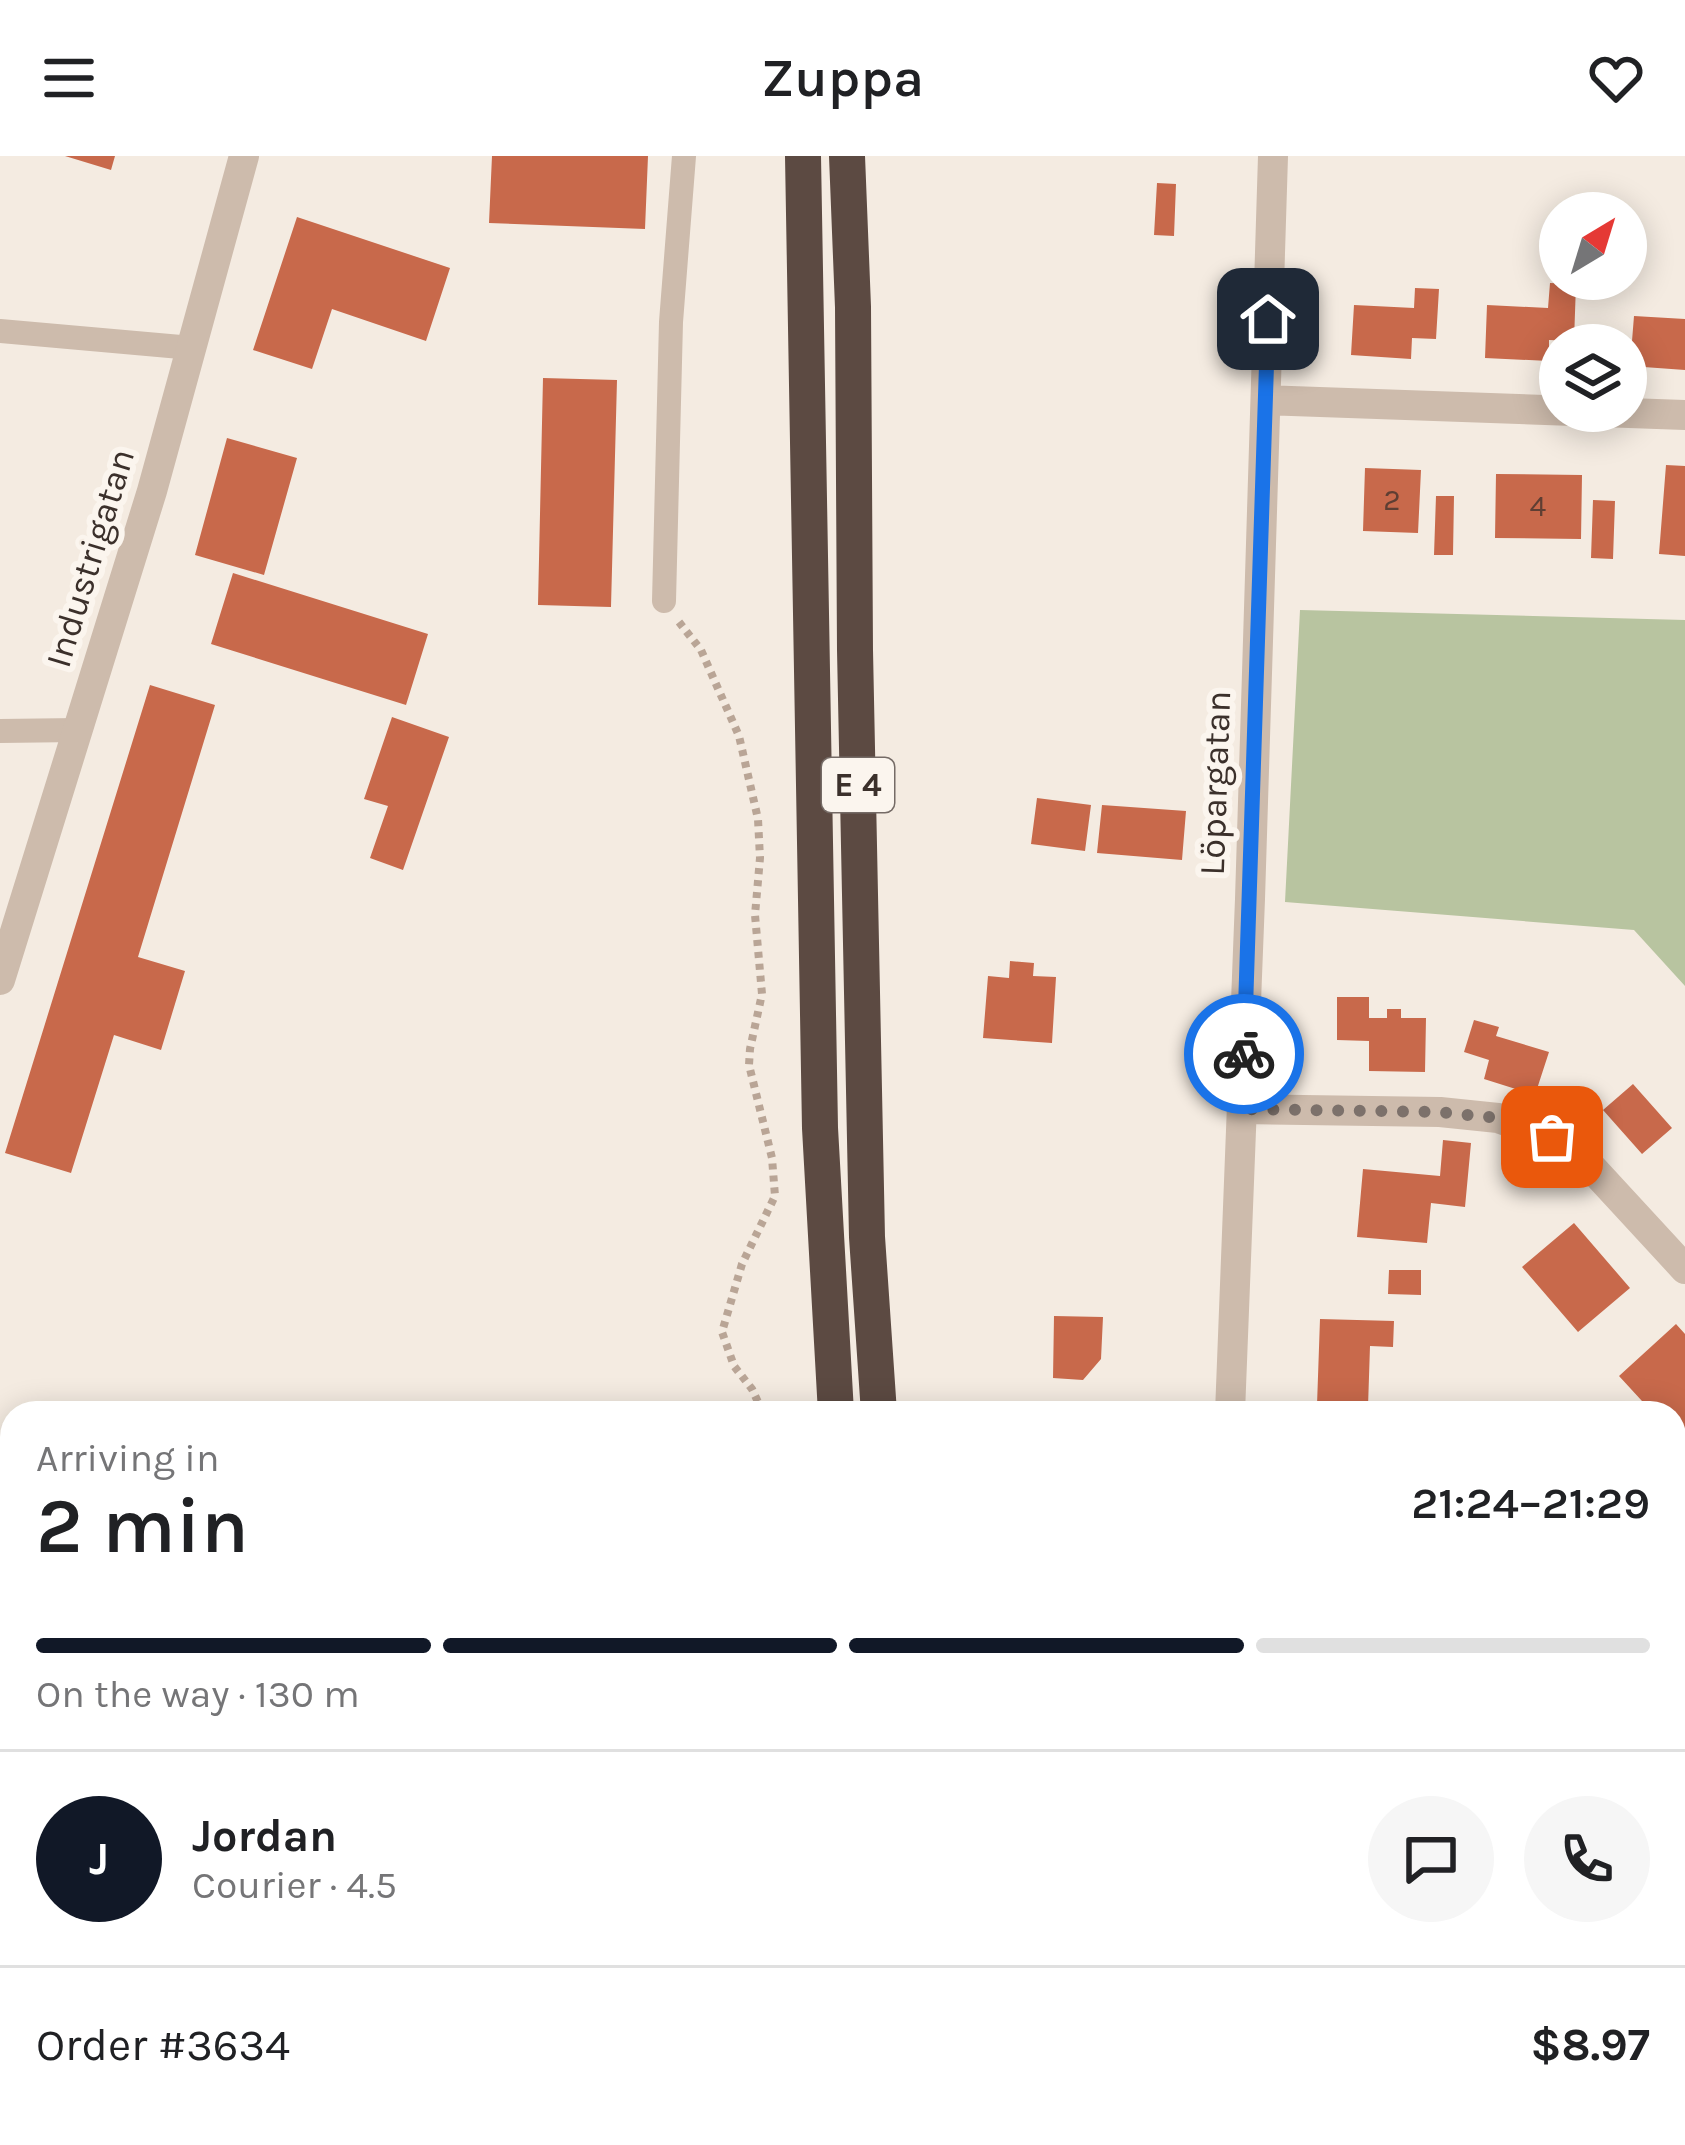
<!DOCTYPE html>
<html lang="en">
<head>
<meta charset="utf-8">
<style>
  body { margin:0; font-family:Karla,sans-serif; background:#f6f6f6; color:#202124; height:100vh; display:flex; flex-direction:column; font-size:45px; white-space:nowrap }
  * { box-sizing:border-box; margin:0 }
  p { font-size:39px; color:#757577 }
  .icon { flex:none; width:66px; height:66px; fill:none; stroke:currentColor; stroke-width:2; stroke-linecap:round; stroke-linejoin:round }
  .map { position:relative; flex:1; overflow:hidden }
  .details { position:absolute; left:0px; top:1245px; width:1686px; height:744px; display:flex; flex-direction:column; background:#fff; border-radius:36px 36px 0 0; box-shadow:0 6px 30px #0003 }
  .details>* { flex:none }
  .needle { width:78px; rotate:38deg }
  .controls { position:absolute; left:1539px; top:36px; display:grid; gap:24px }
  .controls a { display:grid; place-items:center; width:108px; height:108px; border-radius:50%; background:#fff; box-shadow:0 6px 30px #0003; font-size:60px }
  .pin { position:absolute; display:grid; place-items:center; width:102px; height:102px; color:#fff; margin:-51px; border-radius:24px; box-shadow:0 6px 18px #0006 }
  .courier { position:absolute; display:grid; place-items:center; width:120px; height:120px; margin:-60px; border:9px solid #1a73e8; border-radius:50%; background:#fff; color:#222; box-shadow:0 3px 15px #0007 }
  .headline em { font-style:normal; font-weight:600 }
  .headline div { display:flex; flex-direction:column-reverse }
  .headline { display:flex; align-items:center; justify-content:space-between; height:204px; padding:0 36px }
  h1 { font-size:78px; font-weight:600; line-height:90px }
  .bar { display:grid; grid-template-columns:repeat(4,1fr); gap:18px 12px; align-content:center; height:144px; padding:0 36px }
  .bar i { height:15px; border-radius:9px; background:#e0e0e0 }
  .bar .selected { background:#111827 }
  .bar p { grid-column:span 4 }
  .line { display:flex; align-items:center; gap:30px; padding:0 36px; border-top:3px solid #e0e0e0 }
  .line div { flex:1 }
  .round { display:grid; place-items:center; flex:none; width:126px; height:126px; border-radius:63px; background:#f6f6f6 }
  header { display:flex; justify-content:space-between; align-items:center; height:156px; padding:0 36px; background:#fff; font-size:54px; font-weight:600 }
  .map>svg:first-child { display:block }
  .green { fill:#b8c4a0 }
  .building { fill:#c8694b }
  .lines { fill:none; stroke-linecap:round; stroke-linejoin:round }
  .path { stroke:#b9a596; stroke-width:8; stroke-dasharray:6 6; stroke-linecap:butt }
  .lane { stroke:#cdbbac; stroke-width:24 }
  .street { stroke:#cdbbac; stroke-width:30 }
  .highway { stroke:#5c4a42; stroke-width:36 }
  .done { stroke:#7c716b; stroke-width:12; stroke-dasharray:0 21.6 }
  .route { stroke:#1a73e8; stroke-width:15 }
  .labels { text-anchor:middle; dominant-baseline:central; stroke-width:12; stroke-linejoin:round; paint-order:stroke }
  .number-label { font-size:30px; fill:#5e3e33 }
  .shield { fill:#fbf5ee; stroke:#756b66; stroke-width:3 }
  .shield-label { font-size:33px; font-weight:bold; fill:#3b302b }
  .street-label { font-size:36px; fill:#3b302b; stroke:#fbf5ee }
</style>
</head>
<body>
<header><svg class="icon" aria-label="menu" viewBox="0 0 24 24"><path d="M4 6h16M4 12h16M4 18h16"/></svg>Zuppa<svg class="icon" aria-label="heart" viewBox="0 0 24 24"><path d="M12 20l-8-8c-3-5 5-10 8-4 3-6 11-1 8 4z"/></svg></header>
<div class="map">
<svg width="1685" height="1989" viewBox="0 0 1685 1989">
  <rect width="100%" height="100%" fill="#f4ebe1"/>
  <path class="green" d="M1300,454L1685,464V830L1634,774L1285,746Z
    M138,1977H641L649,1989H38L127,1983Z"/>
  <path class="building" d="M65,0H115L111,14Z
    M492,0H648L645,73L489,67Z
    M1157,27L1176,28L1174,80L1154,79Z
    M297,61L450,112L426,185L332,153L312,213L253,194Z
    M1550,127L1576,128L1574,185L1549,184V205L1485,202L1487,149L1548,152Z
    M1415,132L1439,133L1436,183L1412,182L1411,203L1351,199L1354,149L1414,152Z
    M1634,160L1685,163V214L1630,210Z
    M543,222L617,224L611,451L538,449Z
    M227,282L297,302L264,419L195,399Z
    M1666,309L1685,310V400L1659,398Z
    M1365,312L1421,314L1418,377L1363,375Z
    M1496,318L1582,319L1581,383L1495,382Z
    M1436,340H1454L1453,399H1434Z
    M1593,344L1615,345L1613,403L1591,402Z
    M233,417L428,478L406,549L211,488Z
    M150,529L215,549L138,801L185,815L161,894L114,879L71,1017L5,997Z
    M392,561L449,581L403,714L370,702L388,650L364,643Z
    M1037,642L1091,649L1085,695L1031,688Z
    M1102,649L1186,655L1182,704L1097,697Z
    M1010,805L1034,807L1033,820L1056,821L1052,887L983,882L988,820L1009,822Z
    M1337,841H1369V862H1387V853H1401V862H1426L1425,916L1369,915V885L1337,884Z
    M1474,864L1499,871L1496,880L1549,896L1535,939L1484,923L1489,904L1464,896Z
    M1633,928L1672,972L1642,998L1603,954Z
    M1443,984L1471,987L1465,1051L1431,1047L1427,1087L1357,1081L1363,1013L1440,1020Z
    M1574,1067L1630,1132L1578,1176L1522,1111Z
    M1389,1114H1421V1139L1388,1138Z
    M1054,1160L1103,1161L1101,1203L1083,1224L1053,1222Z
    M1320,1163L1394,1165L1393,1191L1370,1190L1368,1251L1317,1249Z
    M1676,1168L1685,1178V1291L1674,1279V1257H1653L1619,1220Z
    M1685,1557V1621L1674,1623V1558Z
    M1685,1957V1989H1572L1570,1977H1674V1959Z
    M1546,1977L1548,1989H1484V1986Z"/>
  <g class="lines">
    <path class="path" d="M679,466L701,494L739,580L758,663L760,702L755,759L762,838L750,893L749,909L772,1002L775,1040L742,1108L722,1176L734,1210L752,1233L763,1257"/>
    <path class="lane" d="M0,175L192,192
      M664,445L671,166L684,0
      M0,575L78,574
      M0,1702L12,1688"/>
    <path class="street" d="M1266,244L1685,259
      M0,824L152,335L244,0
      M1242,953L1440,956L1498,962L1552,981L1591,1011L1685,1113
      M1230,1257L1250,743L1273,0
      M0,1479L12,1499
      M1674,1504L1685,1503
      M1674,1904L1685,1903
      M730,1977L740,1989
      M1333,1977L1335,1989"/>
    <path class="highway" d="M803,0L820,972L836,1257
      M847,0L853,151L855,494L867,1081L879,1257
      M939,1977L942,1989
      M977,1977L980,1989"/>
  </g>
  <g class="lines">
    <path class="done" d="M1244,898L1242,953L1439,956L1498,962L1552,981"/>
    <path class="route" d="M1244,898L1268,163"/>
  </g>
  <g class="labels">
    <g class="number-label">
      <text x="1392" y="344">2</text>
      <text x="1538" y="350">4</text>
    </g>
    <rect class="shield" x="822" y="602" width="72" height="54" rx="9"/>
    <g class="shield-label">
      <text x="858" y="629">E 4</text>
    </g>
    <g class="street-label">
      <text transform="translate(90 402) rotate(-73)">Industrigatan</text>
      <text transform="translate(1215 627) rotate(-88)">Löpargatan</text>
    </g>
  </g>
</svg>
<div class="controls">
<a><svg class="needle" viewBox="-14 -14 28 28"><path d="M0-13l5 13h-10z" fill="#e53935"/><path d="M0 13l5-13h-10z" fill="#757577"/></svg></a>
<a><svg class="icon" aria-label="layers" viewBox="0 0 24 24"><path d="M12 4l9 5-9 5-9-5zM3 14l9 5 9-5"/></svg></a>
</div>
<div class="pin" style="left:1552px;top:981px;background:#ea580c"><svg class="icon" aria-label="bag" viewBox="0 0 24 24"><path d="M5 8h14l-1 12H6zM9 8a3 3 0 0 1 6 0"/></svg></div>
<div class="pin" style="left:1268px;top:163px;background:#1f2937"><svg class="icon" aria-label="home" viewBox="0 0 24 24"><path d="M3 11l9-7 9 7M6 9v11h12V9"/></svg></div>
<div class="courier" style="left:1244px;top:898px"><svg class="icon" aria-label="bike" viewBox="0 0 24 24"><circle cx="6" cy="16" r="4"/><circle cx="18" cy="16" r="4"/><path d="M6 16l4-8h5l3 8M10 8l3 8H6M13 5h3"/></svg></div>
<section class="details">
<div class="headline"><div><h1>2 min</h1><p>Arriving in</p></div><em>21:24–21:29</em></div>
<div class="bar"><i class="selected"></i><i class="selected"></i><i class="selected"></i><i></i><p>On the way · 130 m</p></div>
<div class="line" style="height:216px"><b class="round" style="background:#111827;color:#fff">J</b><div><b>Jordan</b><p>Courier · 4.5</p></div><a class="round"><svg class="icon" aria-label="chat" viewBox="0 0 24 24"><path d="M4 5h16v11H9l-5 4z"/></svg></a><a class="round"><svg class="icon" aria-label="phone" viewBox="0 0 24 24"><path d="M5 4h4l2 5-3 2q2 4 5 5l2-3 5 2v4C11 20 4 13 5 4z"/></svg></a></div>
<div class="line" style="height:156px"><div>Order #3634</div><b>$8.97</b></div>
</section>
</div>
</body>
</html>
